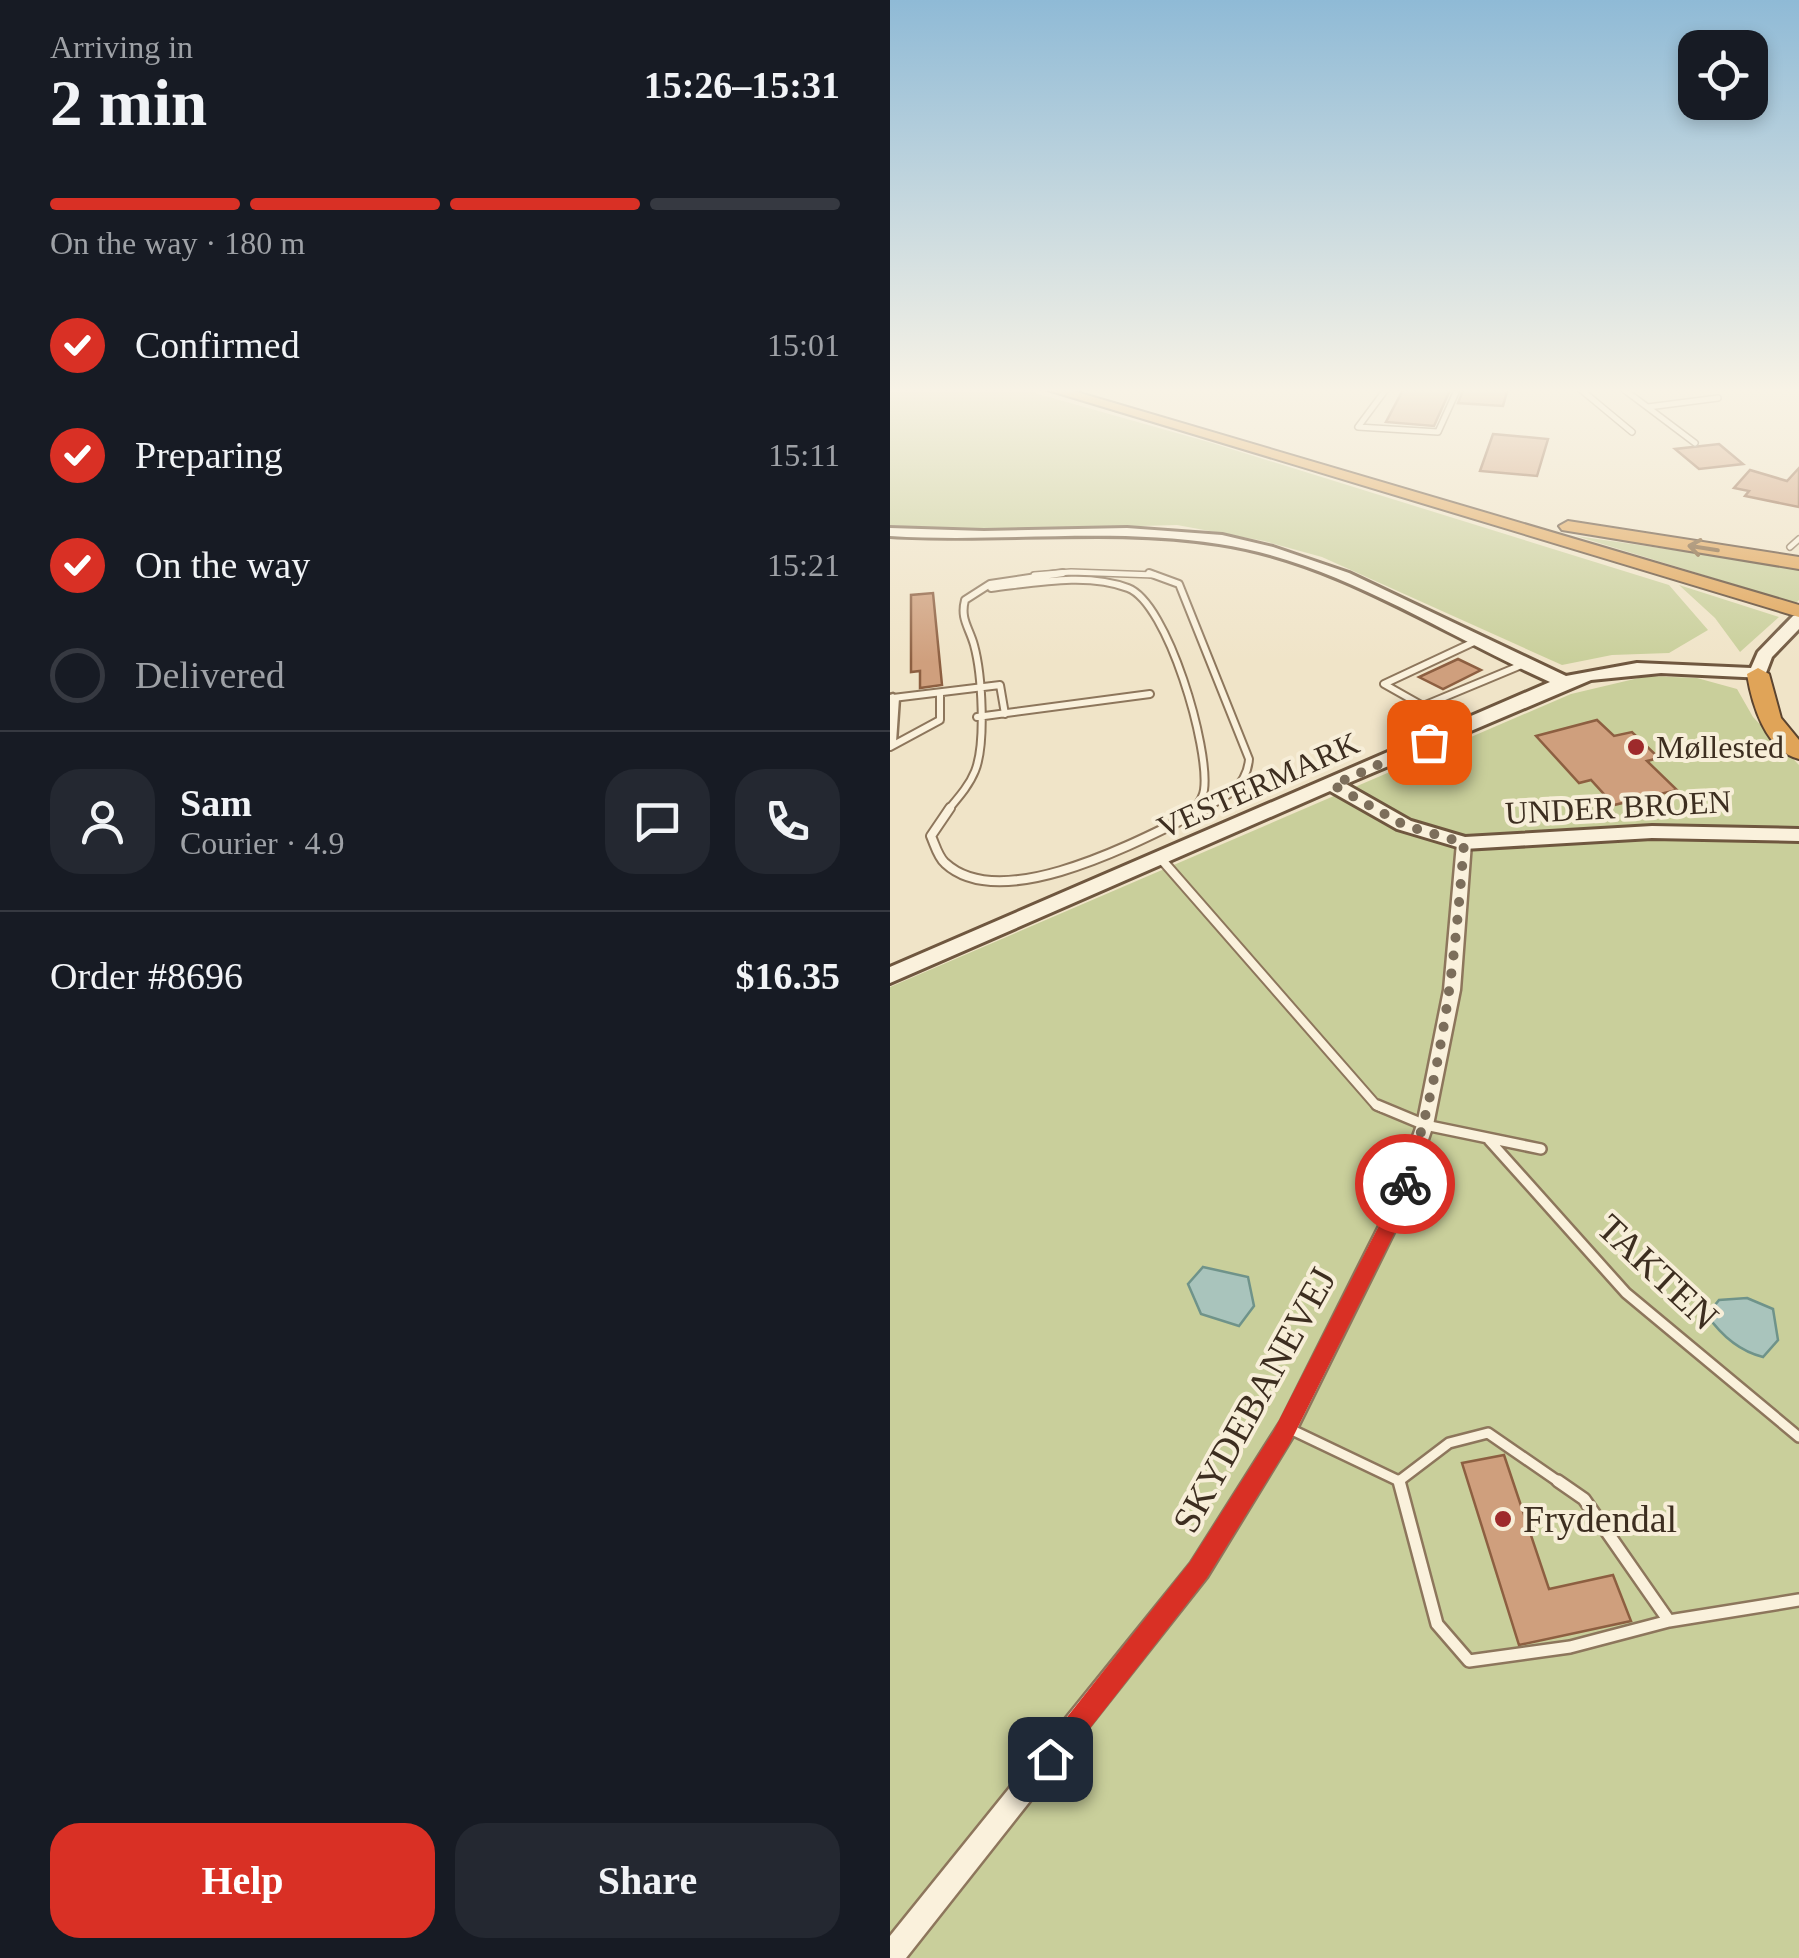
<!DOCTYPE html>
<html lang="en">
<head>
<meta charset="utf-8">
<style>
  body { margin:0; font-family:"Times New Roman",serif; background:#242831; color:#f1f3f6; height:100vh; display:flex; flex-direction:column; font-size:38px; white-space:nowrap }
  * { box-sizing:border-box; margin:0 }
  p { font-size:32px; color:#9ea1a6 }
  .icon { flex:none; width:55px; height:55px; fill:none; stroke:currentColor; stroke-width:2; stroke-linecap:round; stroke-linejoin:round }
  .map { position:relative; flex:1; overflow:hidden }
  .drawer { display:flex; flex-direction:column; background:#171b24; width:890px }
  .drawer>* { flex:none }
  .fabs { position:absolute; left:788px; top:30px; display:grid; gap:20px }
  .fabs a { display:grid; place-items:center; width:90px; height:90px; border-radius:20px; background:#171b24; box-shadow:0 5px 15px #0003; font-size:50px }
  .pin { position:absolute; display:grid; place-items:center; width:85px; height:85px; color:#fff; margin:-42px; border-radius:20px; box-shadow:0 5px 15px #0006 }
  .courier { position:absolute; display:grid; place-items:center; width:100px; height:100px; margin:-50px; border:8px solid #d93025; border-radius:50%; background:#fff; color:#222; box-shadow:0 2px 12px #0007 }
  .headline em { font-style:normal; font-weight:600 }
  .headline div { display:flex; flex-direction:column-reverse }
  .headline { display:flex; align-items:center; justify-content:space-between; height:170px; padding:0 50px }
  h1 { font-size:65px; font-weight:600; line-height:75px }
  .bar { display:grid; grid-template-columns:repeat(4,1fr); gap:15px 10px; align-content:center; height:120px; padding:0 50px }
  .bar i { height:12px; border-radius:8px; background:#363941 }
  .bar .active { background:#d93025 }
  .bar p { grid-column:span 4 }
  .line { display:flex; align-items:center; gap:25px; padding:0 50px; border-top:2px solid #363941 }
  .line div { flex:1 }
  .round { display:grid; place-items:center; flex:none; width:105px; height:105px; border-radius:30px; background:#242831 }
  ol { padding:0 50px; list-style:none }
  li { display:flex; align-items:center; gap:30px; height:110px }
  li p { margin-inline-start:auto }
  li .icon { padding:10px; border-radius:50%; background:#d93025; color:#fff; stroke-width:4 }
  li:last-child { color:#9ea1a6 }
  li i { width:55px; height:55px; border:5px solid #363941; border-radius:50% }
  .button { display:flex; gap:20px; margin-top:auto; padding:20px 50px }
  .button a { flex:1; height:115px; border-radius:30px; background:#d93025; color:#fff; font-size:40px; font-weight:600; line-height:115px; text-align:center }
  .button a+a { background:#242831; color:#f1f3f6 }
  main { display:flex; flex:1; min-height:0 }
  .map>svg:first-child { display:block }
  .green { fill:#c9cf9b }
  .water { fill:#a9c4bc; stroke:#6f938a; stroke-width:2.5 }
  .building { fill:#cf9f7d; stroke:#8d5f41; stroke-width:2.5 }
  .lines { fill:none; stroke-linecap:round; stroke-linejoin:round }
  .lane-far4-casing { stroke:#8d765c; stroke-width:8 }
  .lane-far3-casing { stroke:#8d765c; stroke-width:10 }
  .lane-far2-casing { stroke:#8d765c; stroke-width:12 }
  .lane-far1-casing { stroke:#8d765c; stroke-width:14 }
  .lane-casing { stroke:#8d765c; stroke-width:16 }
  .street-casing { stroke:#8d765c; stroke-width:5 }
  .secondary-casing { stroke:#6f573f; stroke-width:6 }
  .highway-casing { stroke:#5b4430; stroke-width:4 }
  .lane-far4 { stroke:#faf1dc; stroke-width:5 }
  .lane-far3 { stroke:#faf1dc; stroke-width:6 }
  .lane-far2 { stroke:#faf1dc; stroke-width:8 }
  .lane-far1 { stroke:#faf1dc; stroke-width:9 }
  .lane { stroke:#faf1dc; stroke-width:11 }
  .street { fill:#faf1dc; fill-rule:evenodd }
  .secondary { fill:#faf1dc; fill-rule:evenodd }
  .highway { fill:#e0a458; fill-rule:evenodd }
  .oneway { stroke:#7e5d36 }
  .route { fill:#d93025 }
  .done { stroke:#7c6e5b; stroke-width:10; stroke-dasharray:0 18 }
  .poi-dot { fill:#9e2a2b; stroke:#f7eed8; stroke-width:4 }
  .labels { text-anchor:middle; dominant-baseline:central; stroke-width:8; stroke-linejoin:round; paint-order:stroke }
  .poi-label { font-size:32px; fill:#3d2e20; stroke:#f7eed8; text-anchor:start }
  .street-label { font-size:32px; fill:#3d2e20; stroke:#f7eed8 }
  .near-street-label { font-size:38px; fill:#3d2e20; stroke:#f7eed8 }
  .near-poi-label { font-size:38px; fill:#3d2e20; stroke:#f7eed8; text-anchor:start }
</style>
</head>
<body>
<main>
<section class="drawer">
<div class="headline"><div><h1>2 min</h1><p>Arriving in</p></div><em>15:26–15:31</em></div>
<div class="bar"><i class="active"></i><i class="active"></i><i class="active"></i><i></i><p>On the way · 180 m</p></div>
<ol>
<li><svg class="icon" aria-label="check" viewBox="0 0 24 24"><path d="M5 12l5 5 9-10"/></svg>Confirmed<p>15:01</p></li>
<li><svg class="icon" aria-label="check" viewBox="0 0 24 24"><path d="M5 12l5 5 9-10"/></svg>Preparing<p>15:11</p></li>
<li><svg class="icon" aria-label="check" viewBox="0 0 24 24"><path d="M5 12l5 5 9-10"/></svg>On the way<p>15:21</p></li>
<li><i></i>Delivered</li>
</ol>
<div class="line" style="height:180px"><a class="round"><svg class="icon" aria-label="person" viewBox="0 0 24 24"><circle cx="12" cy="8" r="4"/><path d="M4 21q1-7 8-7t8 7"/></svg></a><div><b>Sam</b><p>Courier · 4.9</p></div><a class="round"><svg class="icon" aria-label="chat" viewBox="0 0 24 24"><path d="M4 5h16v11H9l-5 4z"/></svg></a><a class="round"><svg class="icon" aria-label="phone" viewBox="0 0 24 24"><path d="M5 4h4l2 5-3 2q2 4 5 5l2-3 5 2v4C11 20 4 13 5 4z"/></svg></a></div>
<div class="line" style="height:130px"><div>Order #8696</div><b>$16.35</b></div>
<div class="button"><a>Help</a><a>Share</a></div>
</section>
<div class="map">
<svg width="909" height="1958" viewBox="0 0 909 1958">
  <rect width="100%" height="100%" fill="#f0e4c8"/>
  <path class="green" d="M0,388H127L322,443L779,585L818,630L779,653L722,655L672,665L432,557L374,541L287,525L78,531L0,525Z
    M686,536L909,568V600L906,603Z
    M789,585L889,617L850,652L825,618Z
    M757,676L807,678L847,689L863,717L909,765V1958H0V987L681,694Z"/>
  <path class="water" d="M313,1267L358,1277L364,1306L349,1326L311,1314L298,1284Z
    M857,1298L883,1309L888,1340L873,1357C849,1351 831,1335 817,1315L829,1300Z"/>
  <path class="building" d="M514,388H561L544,426L496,422Z
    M574,388H618L613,406L568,403Z
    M603,434L658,439L647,476L590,471Z
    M829,444L853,464L809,469L785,449Z
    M909,468V507L855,496L859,491L844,488L860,470L897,481Z
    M43,593L52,685L30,688V671L21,672V595Z
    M568,659L591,670L553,689L529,677Z
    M707,720L724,736L742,732L769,758L757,761L787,790L724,805L701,780L689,783L646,736Z
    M614,1455L659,1589L723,1575L741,1621L629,1645L572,1463Z"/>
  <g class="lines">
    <g class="lane-far4-casing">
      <path id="lane-far4" d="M497,388L468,427L548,432L568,388
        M689,388L742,432
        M732,388L805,443
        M758,407L828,398
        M900,547L909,539
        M144,575L181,572L265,575"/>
    </g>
    <g class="lane-far3-casing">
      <path id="lane-far3" d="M259,573L289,584L359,759C357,787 334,799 310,810
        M101,588C144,583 197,572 238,588C278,603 320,749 314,790C313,798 308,804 304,810
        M586,641L494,684L533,706L634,664
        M3,698L110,685L115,714
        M87,717L260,694
        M0,747L50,720V693
        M58,810C68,798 79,786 85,771C96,744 92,674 84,645C79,627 70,619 75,600L100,584L173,573"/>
    </g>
    <g class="lane-far2-casing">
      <path id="lane-far2" d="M60,808L41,836C45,845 48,857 55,863C113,917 256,837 316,808
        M303,812L306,808
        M272,860L486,1105L493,1108"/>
    </g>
    <g class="lane-far1-casing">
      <path id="lane-far1" d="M487,1105L535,1125L651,1149
        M599,1140L736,1293L909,1437
        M400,1429L509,1481L559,1443L598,1433L672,1484"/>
    </g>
    <g class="lane-casing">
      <path id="lane" d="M509,1481L547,1624L579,1661L680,1647L779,1621
        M668,1481L694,1499L779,1621L909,1600"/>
    </g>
    <g class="street-casing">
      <path id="street" d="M3,694L9,698L6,742L0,746V695Z
        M574,839L581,843L570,990L543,1125L513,1214L405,1433L317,1577L16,1958H0V1936L301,1563L391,1421L495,1214L527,1125L554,990L567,843Z"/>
    </g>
    <g class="secondary-casing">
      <path id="secondary" d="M0,528L94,531L237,528L332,535L383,547L459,573L676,676L747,663L861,668L868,652L903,616L909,614V629L882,657L874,678L771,673L701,680L456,784L521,821L575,837L762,826L909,829V841L762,838L574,849L507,829L440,791L0,983V967L660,682C552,634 448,562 329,544C221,527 109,543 0,536Z"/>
    </g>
    <g class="highway-casing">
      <path id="highway" d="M151,388H173L909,605V617Z
        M678,521L909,557V569L672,530L669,526Z
        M868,668L879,674L891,718L909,740V759C875,750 862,704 857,674Z"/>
    </g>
    <use href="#lane-far4" class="lane-far4"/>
    <use href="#lane-far3" class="lane-far3"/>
    <use href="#lane-far2" class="lane-far2"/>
    <use href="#lane-far1" class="lane-far1"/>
    <use href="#lane" class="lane"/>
    <use href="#street" class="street"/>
    <use href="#secondary" class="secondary"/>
    <use href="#highway" class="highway"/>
  </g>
  <defs><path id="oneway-shaft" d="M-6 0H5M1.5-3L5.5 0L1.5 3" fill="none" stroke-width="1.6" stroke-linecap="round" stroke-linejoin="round" transform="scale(2.5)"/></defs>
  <use class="oneway" href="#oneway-shaft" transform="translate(813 548) rotate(-171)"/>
  <linearGradient id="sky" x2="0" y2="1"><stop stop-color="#8fbad6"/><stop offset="0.59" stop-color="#f8f3e6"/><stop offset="1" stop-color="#f8f3e6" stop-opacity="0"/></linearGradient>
  <rect width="909" height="662" fill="url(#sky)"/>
  <path class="route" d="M515,1177L524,1184L514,1214L399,1445L317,1578L169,1768L160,1772L151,1768L147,1759L151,1750L300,1562L383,1432L495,1214L506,1184Z"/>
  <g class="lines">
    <path class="done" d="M515,1184C553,1073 565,960 574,843L514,825L443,785L539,742"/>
  </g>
  <g class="poi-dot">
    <circle cx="746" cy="747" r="10"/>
    <circle cx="613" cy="1519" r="10"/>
  </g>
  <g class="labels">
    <g class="poi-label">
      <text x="766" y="747">Møllested</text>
    </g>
    <g class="street-label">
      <text transform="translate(368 785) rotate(-24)">VESTERMARK</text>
      <text transform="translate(728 807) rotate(-3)">UNDER BROEN</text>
    </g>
    <g class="near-street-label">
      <text transform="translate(768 1272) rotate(43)">TAKTEN</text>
      <text transform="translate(364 1400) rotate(-61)">SKYDEBANEVEJ</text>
    </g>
    <g class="near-poi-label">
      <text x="633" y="1519">Frydendal</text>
    </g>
  </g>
</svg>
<div class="fabs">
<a><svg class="icon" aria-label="locate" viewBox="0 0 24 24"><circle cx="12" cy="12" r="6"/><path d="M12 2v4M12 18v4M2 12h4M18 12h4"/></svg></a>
</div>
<div class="pin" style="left:539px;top:742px;background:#ea580c"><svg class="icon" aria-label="bag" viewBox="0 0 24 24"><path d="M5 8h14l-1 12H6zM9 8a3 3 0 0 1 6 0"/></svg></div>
<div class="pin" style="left:160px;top:1759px;background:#1f2937"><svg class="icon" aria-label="home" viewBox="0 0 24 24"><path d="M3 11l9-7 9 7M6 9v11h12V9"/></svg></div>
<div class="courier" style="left:515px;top:1184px"><svg class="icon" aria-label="bike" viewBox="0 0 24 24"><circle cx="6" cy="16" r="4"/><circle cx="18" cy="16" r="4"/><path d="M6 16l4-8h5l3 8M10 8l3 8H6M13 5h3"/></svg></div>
</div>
</main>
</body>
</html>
